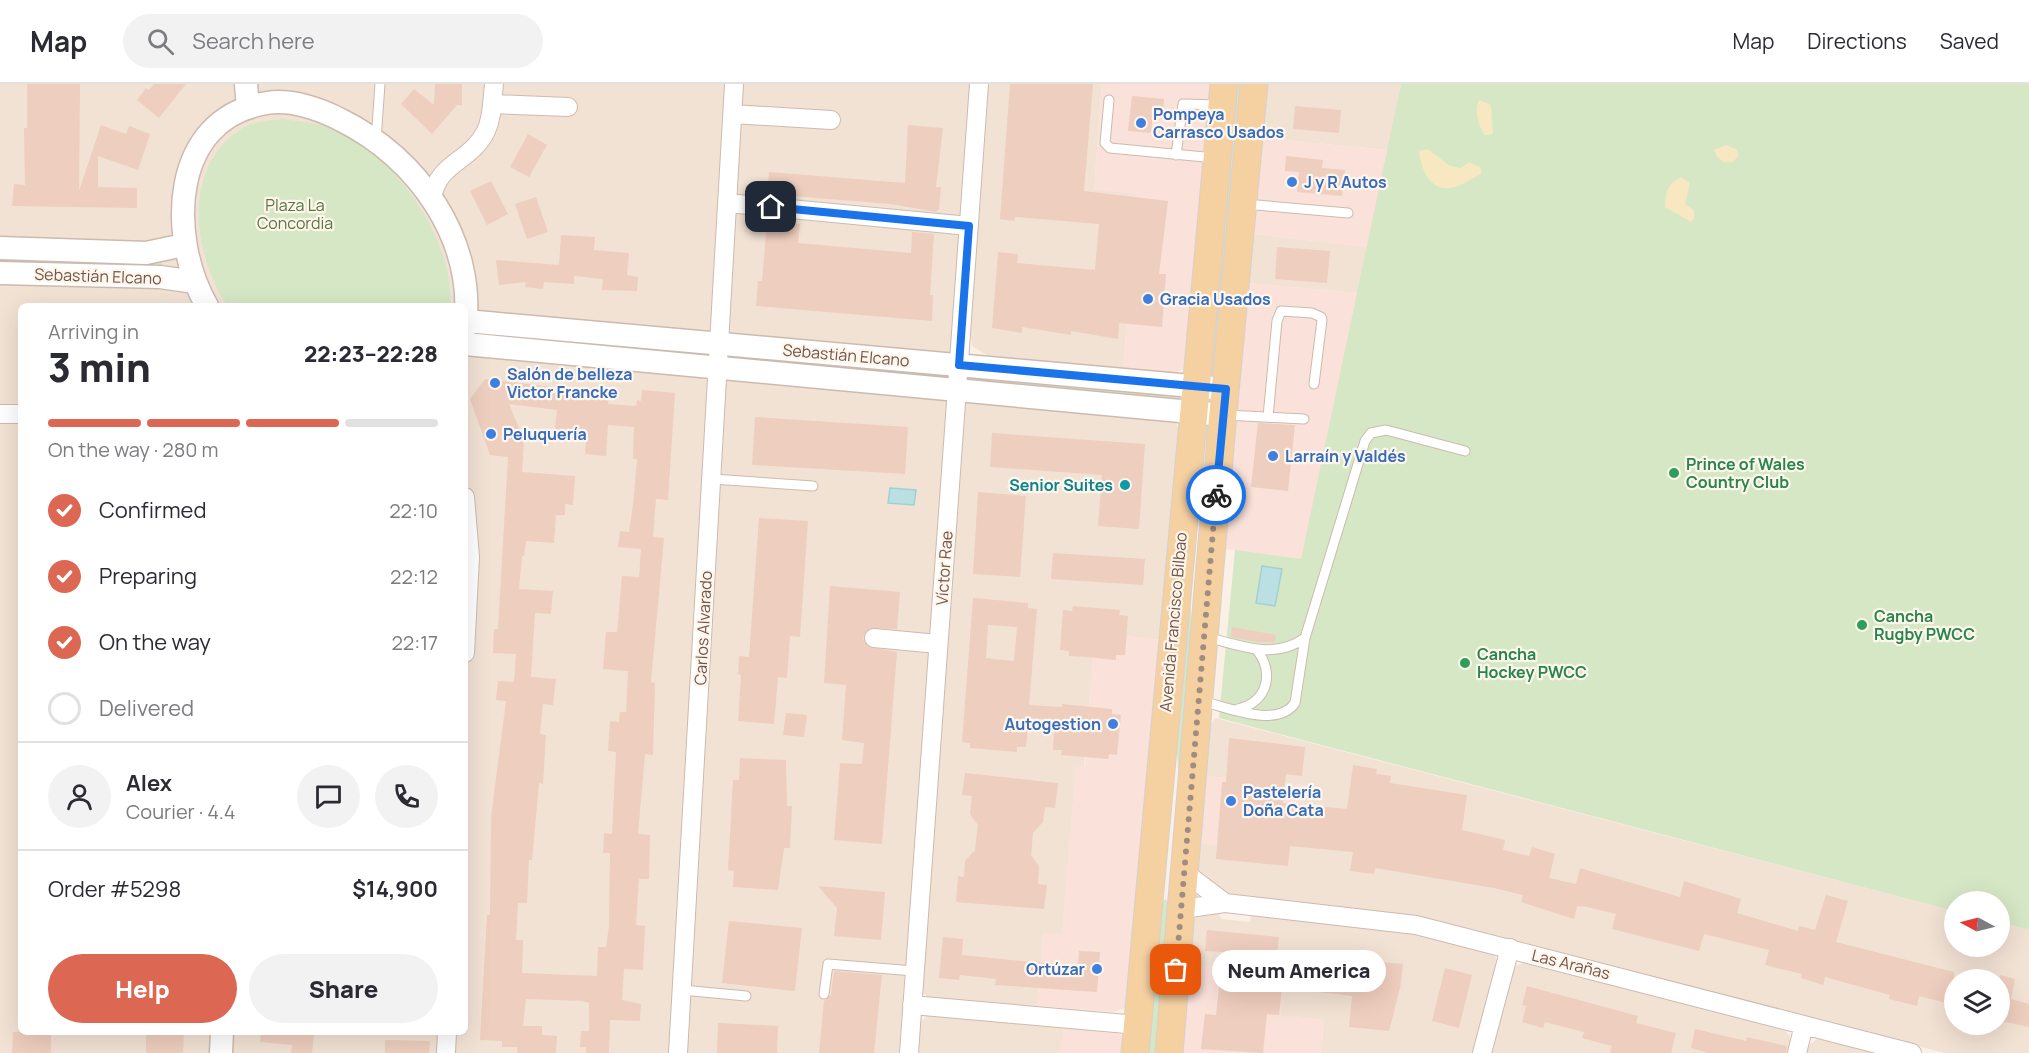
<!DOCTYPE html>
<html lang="en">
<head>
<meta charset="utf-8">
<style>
  body { margin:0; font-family:Manrope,sans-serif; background:#f2f2f3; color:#2b2b33; height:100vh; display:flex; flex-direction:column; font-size:22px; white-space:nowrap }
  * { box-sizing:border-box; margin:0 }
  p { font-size:20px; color:#7c7c81 }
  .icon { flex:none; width:33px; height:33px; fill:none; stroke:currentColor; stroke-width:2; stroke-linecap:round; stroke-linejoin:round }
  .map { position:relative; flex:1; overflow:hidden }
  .details { position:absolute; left:18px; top:219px; width:450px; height:732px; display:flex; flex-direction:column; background:#fff; border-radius:9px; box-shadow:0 6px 24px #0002 }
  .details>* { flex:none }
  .needle { width:39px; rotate:277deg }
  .tools { position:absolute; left:1944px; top:807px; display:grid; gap:12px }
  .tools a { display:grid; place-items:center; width:66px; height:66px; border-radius:50%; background:#fff; box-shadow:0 6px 24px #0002; font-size:30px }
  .pin { position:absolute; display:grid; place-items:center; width:51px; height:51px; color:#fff; margin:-26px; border-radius:12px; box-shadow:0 3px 9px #0006 }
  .courier { position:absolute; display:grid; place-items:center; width:60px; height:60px; margin:-30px; border:4px solid #1a73e8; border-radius:50%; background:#fff; color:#222; box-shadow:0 2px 8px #0007 }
  .bubble { position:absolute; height:42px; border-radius:21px; background:#fff; box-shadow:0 6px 24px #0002; font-size:20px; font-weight:800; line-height:42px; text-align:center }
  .head em { font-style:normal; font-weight:800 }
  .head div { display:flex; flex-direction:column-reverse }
  .head { display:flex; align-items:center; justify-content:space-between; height:102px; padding:0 30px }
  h1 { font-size:39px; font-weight:800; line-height:45px }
  .bar { display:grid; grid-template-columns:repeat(4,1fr); gap:9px 6px; align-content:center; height:72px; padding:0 30px }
  .bar i { height:8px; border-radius:4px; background:#e1e1e2 }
  .bar .on { background:#dc6752 }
  .bar p { grid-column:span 4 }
  .line { display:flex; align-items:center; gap:15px; padding:0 30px; border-top:2px solid #e1e1e2 }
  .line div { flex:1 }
  .round { display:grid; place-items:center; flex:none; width:63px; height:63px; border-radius:32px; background:#f2f2f3 }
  ol { padding:0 30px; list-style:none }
  li { display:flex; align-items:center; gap:18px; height:66px }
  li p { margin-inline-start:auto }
  li .icon { padding:6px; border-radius:50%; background:#dc6752; color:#fff; stroke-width:4 }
  li:last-child { color:#7c7c81 }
  li i { width:33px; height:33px; border:3px solid #e1e1e2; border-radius:50% }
  .cta { display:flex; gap:12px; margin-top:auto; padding:12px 30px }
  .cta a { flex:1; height:69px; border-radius:36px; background:#dc6752; color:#fff; font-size:24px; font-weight:800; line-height:69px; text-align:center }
  .cta a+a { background:#f2f2f3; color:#2b2b33 }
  header { display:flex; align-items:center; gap:36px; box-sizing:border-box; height:84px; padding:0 30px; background:#fff; border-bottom:2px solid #e1e1e2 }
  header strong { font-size:28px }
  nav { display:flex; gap:33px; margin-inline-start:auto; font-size:21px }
  .search { width:420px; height:54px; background:#f2f2f3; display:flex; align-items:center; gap:15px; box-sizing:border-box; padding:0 21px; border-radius:33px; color:#7c7c81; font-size:22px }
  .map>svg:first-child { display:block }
  .residential { fill:#f2e2d4; fill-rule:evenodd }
  .commercial { fill:#fae1d9 }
  .green { fill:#d5e7c4 }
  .sand { fill:#f8e8c1 }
  .water { fill:#bbe0e3; stroke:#a1d0d4; stroke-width:1.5 }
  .building { fill:#eecebe; fill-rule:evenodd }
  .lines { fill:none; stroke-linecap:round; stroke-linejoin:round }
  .service-casing { stroke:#cdbaaf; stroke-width:11 }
  .minor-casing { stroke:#cdbaaf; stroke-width:20 }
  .tertiary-casing { stroke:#cdbaaf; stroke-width:25 }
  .primary-casing { stroke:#d7d0cd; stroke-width:29 }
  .service { stroke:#fff; stroke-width:9 }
  .minor { stroke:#fff; stroke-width:18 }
  .tertiary { stroke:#fff; stroke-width:22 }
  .primary { stroke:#f5d0a1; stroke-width:27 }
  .done { stroke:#a18c82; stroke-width:6; stroke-dasharray:0 10.8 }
  .route { stroke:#1a73e8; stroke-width:8 }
  .shop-dot { fill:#3f7fe0; stroke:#fef5eb; stroke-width:2 }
  .leisure-dot { fill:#2e9e5b; stroke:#fef5eb; stroke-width:2 }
  .culture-dot { fill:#0f9aa8; stroke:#fef5eb; stroke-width:2 }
  .labels { text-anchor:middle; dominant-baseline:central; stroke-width:4.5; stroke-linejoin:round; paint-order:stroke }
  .shop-label { font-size:16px; font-weight:bold; fill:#366cbe; stroke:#fef5eb; text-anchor:start }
  .park-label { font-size:16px; fill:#577744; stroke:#fef5eb }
  .street-label { font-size:16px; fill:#71564c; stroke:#fef5eb }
  .leisure-label { font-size:16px; font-weight:bold; fill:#27864d; stroke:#fef5eb; text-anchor:start }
  .culture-label { font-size:16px; font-weight:bold; fill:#0d838f; stroke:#fef5eb; text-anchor:end }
</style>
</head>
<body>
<header>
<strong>Map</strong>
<div class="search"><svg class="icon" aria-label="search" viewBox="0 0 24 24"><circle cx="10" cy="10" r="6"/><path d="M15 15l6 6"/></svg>Search here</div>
<nav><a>Map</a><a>Directions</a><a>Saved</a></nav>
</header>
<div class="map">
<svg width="2029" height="969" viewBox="0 0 2029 969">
  <rect width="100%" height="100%" fill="#fbf0e5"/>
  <path class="residential" d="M0,0H971L899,969H0ZM21,222H465V948H21Z
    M987,0H1102L1094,105L1137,110L1123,284L991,274L972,262L969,241Z
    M1266,0H1401L1388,66L1261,54Z
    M1253,150L1367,163L1358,209L1249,199Z
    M966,315L1172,332L1179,345L1162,556L1095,549L1084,684L1076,683L1062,851L1043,849L1037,922L929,915L922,907Z
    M1215,634L1954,827V862H2000V838L2029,846V969H1945L1411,832L1225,812L1197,792L1200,760L1305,701L1206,692L1210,641ZM1954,896H2000V940H1954Z
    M1217,828L1222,835L1250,838L1251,831L1417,849L1493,868L1498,879L1474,969H1321L1324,936L1281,932L1189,880L1195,835L1197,831Z
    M1525,878L1782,944L1790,952V969H1488L1514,883Z
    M927,932L1063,944L1061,969H917L920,938Z
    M1817,955H1823L1876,969H1807L1810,960Z"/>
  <path class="commercial" d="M1102,0H1216L1187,284L1173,289L1123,284L1137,110L1094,106Z
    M1261,54L1388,66L1367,163L1253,150Z
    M1249,199L1358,209L1301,475L1225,465Z
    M1094,549L1162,556L1127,923L1114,928L1037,922L1043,849L1062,850L1076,683H1085Z
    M1206,692L1305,701L1301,746L1222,762L1200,760Z
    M1189,880L1284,889L1281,932L1324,936L1321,969H1182Z
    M1063,944L1120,950L1124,954V969H1061Z"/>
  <path class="green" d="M1237,0H1243L1218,283L1212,295L1210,294Z
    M1401,0H2029V846L2000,838V818H1954V827L1219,634L1235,466L1301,475Z
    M283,35C296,37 311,38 324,42C382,59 437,132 448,190C450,200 450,211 451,222H227C200,179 185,114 216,69C226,56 236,46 251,40C261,37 273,36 283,35Z
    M161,175L162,182L17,179L15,176Z
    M745,268L939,291L937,296L744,279Z
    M978,293L1178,310L1180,313L1175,316L979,299Z
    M1190,516L1194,572L1179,704L1177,667Z
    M1166,815L1171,825L1156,969H1148L1162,818Z"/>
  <path class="sand" d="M1479,16L1491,21L1493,50L1485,51C1478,41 1474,28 1479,16Z
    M1726,61L1736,65L1739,71L1733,78H1724L1717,73L1714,66Z
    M1428,65L1450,82L1461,84L1469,78L1480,83L1482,89C1473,94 1464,100 1455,103C1431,110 1421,86 1419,67Z
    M1681,93L1690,99L1685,120L1694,126V135L1691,138L1665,123C1665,108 1667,101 1681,93Z"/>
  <path class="water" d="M890,404L916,406L914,421L888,419Z
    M1262,482L1282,485L1275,522L1256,519Z"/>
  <path class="building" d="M27,0H80L79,107L101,41L126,50L129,42L150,50L138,86L98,72V103L137,104V124L12,122L14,100L25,101L24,44H27Z
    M154,0H186L159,34L137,16L146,4L149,6Z
    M435,0H462V21H457L432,50L401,20L414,5L434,21Z
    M1010,0H1093L1084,107L1168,117L1159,190H1166L1162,243L1119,239L1118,255L1071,247V251L1022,243V249L992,244L998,168L1018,170L1017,179L1095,186L1099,140L1015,133L1014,137L1000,135Z
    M1132,12L1164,15L1163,31L1153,30L1151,49L1128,47Z
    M1295,22L1341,26L1339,49L1293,45Z
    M908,41L943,44L936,103H941L939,125L936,128L891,120L767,110L769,88L905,99Z
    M528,50L547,61L529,93L510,83Z
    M1286,72L1323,76L1322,84L1345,86L1342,112L1297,108L1299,88L1285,87Z
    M491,97L508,130L487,141L470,107Z
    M536,113L548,148L527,155L515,120Z
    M767,137L800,140L798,159L911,169L912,148L934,150L930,211H933L932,237L756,222L758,197H762Z
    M561,151L595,153L594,166L629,169L627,191L638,193L637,207L602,206L603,195L574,192V200L544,198L543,205L525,203L526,198L499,201L496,176L559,181Z
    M1277,163L1330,167L1327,199L1275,195Z
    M485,295L580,306L579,311L609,313L608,320L636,322L637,316L641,317L642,306L675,309L668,416L656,415L653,453L664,454L651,598L655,599L653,671L645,670L638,750L650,751L649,795H639L636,841L645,842L643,886L624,885L622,916L641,920L640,937L610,936L609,969H586V963H580L581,947H589V919L582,917L526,915L523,942H542V951L557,952L556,969H517V963H502V957L480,956L487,831H490L491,733L506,617L496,616L498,597L514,598L516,570L493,569L494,545H498L508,373L490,371L470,315ZM509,320L557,326L554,352L586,356L585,370L606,372L608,341L634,343L633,375H637L633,421L629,448L620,447L618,463L641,465L639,493L622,492L617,548H606L603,585L628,587L626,628H620L619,638L610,637L608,667L616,668L612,750L604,749L603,769H610L609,842L606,863H598L597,892L522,889L523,856H516L518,819H527L529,776H532L539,699L543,700L546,651L540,650L543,620L553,621L556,595L531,593L535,529L551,530L553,507L519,505L522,472H524L526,457L554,459L556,431H565V420L573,421L575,392L522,388L524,356Z
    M755,333L908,343L905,390L752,381Z
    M1258,339L1295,341L1288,407L1251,403Z
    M992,349L1145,360L1139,445L1098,442L1102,391L990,383Z
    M978,408L1026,412L1020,493L973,490Z
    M759,434L808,437L800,553L790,552L787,594L778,593L774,640L738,637L741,591L738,590L739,572L749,573Z
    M1053,469L1145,475L1143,501L1051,495Z
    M830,502L900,508L897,545L870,544L863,554L868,563L897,568L882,760L834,756L840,679L862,680L864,659L842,656L846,601L824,599Z
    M973,514L1028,519V524L1037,525L1029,621L1062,623V620L1112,625V630L1121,631L1117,671L1109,670L1108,675L1061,671L1062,666H1053L1055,636L1029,634L1026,663H1017V668L970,664V659L962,658ZM988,541L1017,543L1014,577L986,574Z
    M1073,522L1120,526L1119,531L1128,532L1125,571H1116V576L1087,573L1069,572V567L1060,566L1063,526L1072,527Z
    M1232,543L1276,551L1275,558H1258L1231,553Z
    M786,629L807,631L804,653L783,651Z
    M1229,654L1305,663L1302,692L1286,690L1283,719L1347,725L1353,681L1377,685L1376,690L1391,692L1390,699L1467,711L1462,746L1505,756L1503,766L1529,772L1532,763L1555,770L1549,794L1576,800L1580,784L1680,813L1684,797L1741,815L1737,829L1798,847L1799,842L1815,846L1826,811L1848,817L1836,858L1954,888V921L1919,912L1917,922L1889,915L1890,911L1825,893L1823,901L1801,894L1802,890L1765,881L1769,866L1704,850L1699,867L1612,845L1616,830L1587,823L1577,822L1574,835L1521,818L1523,811L1494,804L1375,784L1374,790L1350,787L1353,768L1290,762L1288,782L1216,775L1222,698H1226Z
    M740,674L786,676L787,722H792L790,764H784L778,806L733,803L734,787L728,786L733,696H739Z
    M965,689L1058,699L1055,724L1045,723L1043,738L1033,749L1031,771L1039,782L1038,800L1047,801L1044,825L956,818L958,792L964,793L965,777L975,766L978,741L970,730L972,712L962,711Z
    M818,802L885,808L881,856L834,852L837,824Z
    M729,837L802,844L795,907L722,899Z
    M1207,846L1279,853L1275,894L1283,895L1279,931L1267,930L1263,969L1201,965L1205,930L1216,931L1223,868L1205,867Z
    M943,853L963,855L962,871L1011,876L1078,882L1079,867L1100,868L1097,908L995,901L996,895L960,891L959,896L939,894Z
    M1313,872L1403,880L1400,904L1389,947L1349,943L1352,912L1309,907Z
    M1445,884L1472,891L1459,944L1432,937Z
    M834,887L882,891L874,969H819L824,917L831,911Z
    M2000,891L2015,895L2011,915L2029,920V943L2006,938L2000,939Z
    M1527,902L1638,932L1636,939L1676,949L1671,969H1610L1612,962L1582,954L1584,948L1545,938L1543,944L1522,938L1526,922L1522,921Z
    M718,939L778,942L777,969H717Z
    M1695,945L1746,957L1747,953L1787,962L1786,969H1708L1691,964Z
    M13,948H51V969H12Z
    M146,948H184L183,969H146Z
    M261,948H308V951H314L312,969H291L292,961L260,958Z
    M385,956L430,957L429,969H385Z"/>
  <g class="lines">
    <g class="service-casing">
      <path id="service" d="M1109,16L1105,59L1110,64L1215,74
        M376,56L380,0
        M1176,71L1183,20L1219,21
        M1245,120L1348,129
        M1225,331L1304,335
        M1268,333L1277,237L1281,227L1312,229L1321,233L1322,236L1314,300
        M712,395L813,402
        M1207,553C1241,562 1274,576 1305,554
        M1201,617C1227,623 1277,645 1295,619L1305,554L1365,357L1371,349L1386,346L1465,367
        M1238,625C1268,618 1275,588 1256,565
        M682,906L746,912
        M824,910L828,880L914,887"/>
    </g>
    <g class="minor-casing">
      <path id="minor" d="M492,20L568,23
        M733,30L831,36
        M432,115C437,78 471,78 486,47C493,32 492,15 494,0
        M728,119L969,142
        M0,330H21
        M465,413L470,473L465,569
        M874,554L938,560
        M1185,784L1192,794L1225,819
        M1182,825L1225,819L1416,841L1912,969
        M912,921L1138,941
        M446,969L447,948
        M678,969L734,0
        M909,969L979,0
        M1482,969L1510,864
        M1797,969L1804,941"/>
    </g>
    <g class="tertiary-casing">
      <path id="tertiary" d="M246,0L248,24
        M0,164L146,169L184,161
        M0,189L160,193L195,198
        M207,222C168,154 169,34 267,19C291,15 320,25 341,36C418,74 476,156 465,244
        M466,237L1225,305
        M465,260L1223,331
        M221,969L222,948"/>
    </g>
    <g class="primary-casing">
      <path id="primary" d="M1135,969L1224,0
        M1169,969L1222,340L1254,0"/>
    </g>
    <use href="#service" class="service"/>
    <use href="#minor" class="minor"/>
    <use href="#tertiary" class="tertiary"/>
    <use href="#primary" class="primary"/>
  </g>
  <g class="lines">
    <path class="done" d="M1176,886L1216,411"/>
    <path class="route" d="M771,123L969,142L959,281L1226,305L1216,411"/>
  </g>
  <g class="shop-dot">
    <circle cx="1141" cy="39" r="6"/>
    <circle cx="1292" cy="98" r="6"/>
    <circle cx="1148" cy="215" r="6"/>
    <circle cx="495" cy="299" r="6"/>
    <circle cx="491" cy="350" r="6"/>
    <circle cx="1273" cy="372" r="6"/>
    <circle cx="1113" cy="640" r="6"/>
    <circle cx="1231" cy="717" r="6"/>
    <circle cx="1097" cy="885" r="6"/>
  </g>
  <g class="leisure-dot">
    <circle cx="1674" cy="389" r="6"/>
    <circle cx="1862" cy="541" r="6"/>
    <circle cx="1465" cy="579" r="6"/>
  </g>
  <circle class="culture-dot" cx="1125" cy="401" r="6"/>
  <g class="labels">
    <g class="shop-label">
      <text x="1153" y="30">Pompeya<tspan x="1153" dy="18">Carrasco Usados</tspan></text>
      <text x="1304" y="98">J y R Autos</text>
      <text x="1160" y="215">Gracia Usados</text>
      <text x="507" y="290">Salón de belleza<tspan x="507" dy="18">Victor Francke</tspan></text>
      <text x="503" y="350">Peluquería</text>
      <text x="1285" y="372">Larraín y Valdés</text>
      <text x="1101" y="640" text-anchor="end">Autogestion</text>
      <text x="1243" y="708">Pastelería<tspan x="1243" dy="18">Doña Cata</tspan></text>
      <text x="1085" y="885" text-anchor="end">Ortúzar</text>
    </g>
    <g class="park-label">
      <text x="295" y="121">Plaza La<tspan x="295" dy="18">Concordia</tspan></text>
    </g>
    <g class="street-label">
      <text transform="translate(98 192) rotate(2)">Sebastián Elcano</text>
      <text transform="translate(846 271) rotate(5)">Sebastián Elcano</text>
      <text transform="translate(944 484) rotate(-86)">Víctor Rae</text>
      <text transform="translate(1173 538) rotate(-85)">Avenida Francisco Bilbao</text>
      <text transform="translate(703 544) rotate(-87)">Carlos Alvarado</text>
      <text transform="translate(1571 880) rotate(14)">Las Arañas</text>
    </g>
    <g class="leisure-label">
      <text x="1686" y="380">Prince of Wales<tspan x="1686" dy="18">Country Club</tspan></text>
      <text x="1874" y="532">Cancha<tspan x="1874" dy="18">Rugby PWCC</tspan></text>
      <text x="1477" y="570">Cancha<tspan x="1477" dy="18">Hockey PWCC</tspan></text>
    </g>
    <g class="culture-label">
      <text x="1113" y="401">Senior Suites</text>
    </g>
  </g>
</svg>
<div class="tools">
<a><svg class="needle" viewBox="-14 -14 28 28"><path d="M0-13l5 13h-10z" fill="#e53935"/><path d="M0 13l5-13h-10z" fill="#7c7c81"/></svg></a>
<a><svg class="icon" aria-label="layers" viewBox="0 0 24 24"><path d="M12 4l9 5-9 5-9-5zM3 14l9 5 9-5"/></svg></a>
</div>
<div class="pin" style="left:1176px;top:886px;background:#ea580c"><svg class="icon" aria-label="bag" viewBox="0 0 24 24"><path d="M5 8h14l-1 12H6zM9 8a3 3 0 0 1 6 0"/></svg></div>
<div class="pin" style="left:771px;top:123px;background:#1f2937"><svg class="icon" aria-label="home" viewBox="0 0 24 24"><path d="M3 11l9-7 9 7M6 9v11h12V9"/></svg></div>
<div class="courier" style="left:1216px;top:411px"><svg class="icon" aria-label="bike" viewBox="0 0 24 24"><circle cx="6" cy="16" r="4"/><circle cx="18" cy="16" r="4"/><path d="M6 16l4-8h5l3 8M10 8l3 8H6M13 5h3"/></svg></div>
<div class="bubble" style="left:1212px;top:866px;width:174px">Neum America</div>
<section class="details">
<div class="head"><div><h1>3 min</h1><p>Arriving in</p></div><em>22:23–22:28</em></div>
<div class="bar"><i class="on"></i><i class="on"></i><i class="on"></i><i></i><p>On the way · 280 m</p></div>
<ol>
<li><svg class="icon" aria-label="check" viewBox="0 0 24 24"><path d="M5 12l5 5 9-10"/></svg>Confirmed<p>22:10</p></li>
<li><svg class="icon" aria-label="check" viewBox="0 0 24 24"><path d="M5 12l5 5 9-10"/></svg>Preparing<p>22:12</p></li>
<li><svg class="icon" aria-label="check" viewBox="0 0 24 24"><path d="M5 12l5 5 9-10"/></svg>On the way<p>22:17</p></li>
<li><i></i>Delivered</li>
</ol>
<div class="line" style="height:108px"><a class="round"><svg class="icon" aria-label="person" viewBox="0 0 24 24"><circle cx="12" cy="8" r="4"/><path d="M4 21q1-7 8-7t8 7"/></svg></a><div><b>Alex</b><p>Courier · 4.4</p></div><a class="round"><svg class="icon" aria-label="chat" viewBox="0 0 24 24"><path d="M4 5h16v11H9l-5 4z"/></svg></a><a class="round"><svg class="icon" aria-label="phone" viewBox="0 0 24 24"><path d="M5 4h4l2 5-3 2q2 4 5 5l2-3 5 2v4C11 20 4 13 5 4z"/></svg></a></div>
<div class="line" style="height:78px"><div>Order #5298</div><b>$14,900</b></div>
<div class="cta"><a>Help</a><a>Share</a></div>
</section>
</div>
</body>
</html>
